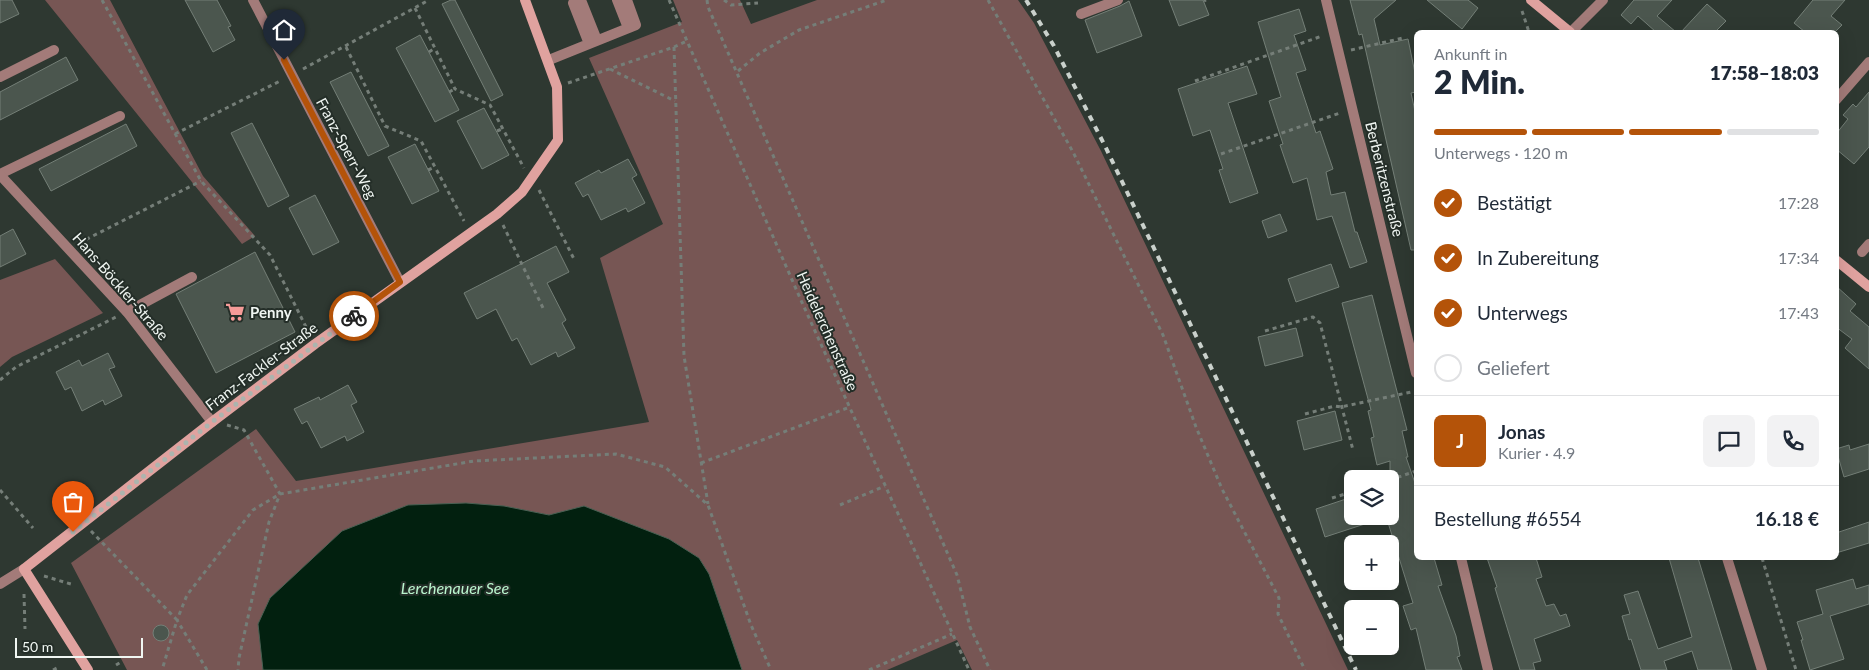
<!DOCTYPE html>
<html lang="de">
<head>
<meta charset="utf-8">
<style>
  body { margin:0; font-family:Lato,sans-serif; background:#f2f2f3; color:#1f2937; height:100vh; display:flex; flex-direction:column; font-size:19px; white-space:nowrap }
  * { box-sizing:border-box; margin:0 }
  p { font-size:16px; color:#747a83 }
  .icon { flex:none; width:28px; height:28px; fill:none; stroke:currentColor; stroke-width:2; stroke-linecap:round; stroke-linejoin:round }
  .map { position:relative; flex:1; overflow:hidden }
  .sheet { position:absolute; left:1414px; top:30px; width:425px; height:530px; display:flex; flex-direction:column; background:#fff; border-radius:8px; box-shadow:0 5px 20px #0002 }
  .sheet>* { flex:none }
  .controls { position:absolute; left:1344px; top:470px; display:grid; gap:10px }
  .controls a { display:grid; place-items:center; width:55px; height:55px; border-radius:8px; background:#fff; box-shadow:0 5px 20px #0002; font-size:25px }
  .scale { position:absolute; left:15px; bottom:12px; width:128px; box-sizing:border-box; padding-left:5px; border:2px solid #f0f6f2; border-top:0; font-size:14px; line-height:18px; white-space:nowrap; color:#f0f6f2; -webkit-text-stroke:4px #242e28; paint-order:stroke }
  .pin { position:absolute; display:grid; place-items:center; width:42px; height:42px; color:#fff; margin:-51px -21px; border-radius:50% 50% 50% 0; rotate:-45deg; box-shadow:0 0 5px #0007 }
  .pin .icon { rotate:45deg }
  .courier { position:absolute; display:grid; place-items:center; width:50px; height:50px; margin:-25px; border:4px solid #b45309; border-radius:50%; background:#fff; color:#222; box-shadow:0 1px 6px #0007 }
  .head em { font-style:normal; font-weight:800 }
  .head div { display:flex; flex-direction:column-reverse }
  .head { display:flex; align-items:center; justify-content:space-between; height:85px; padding:0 20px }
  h1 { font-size:32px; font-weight:800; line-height:38px }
  .bar { display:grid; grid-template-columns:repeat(4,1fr); gap:8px 5px; align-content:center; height:60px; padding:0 20px }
  .bar i { height:6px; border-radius:4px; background:#e0e1e3 }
  .bar .selected { background:#b45309 }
  .bar p { grid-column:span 4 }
  .line { display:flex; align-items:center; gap:12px; padding:0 20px; border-top:1px solid #e0e1e3 }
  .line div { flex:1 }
  .round { display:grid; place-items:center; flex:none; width:52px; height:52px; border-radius:8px; background:#f2f2f3 }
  ol { padding:0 20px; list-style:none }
  li { display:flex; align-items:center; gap:15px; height:55px }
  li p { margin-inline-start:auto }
  li .icon { padding:5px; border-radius:50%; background:#b45309; color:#fff; stroke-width:4 }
  li:last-child { color:#747a83 }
  li i { width:28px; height:28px; border:2px solid #e0e1e3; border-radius:50% }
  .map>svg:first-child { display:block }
  .green { fill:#775654 }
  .water { fill:#02200f; stroke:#496053 }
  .building { fill:#4b564e; stroke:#747f77 }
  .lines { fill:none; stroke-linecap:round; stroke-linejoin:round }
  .path { stroke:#757e78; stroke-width:3; stroke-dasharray:4 4; stroke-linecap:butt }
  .lane { stroke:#a37b79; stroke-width:10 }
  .street { stroke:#a37b79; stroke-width:10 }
  .secondary { stroke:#e0a29f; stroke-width:10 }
  .rail { stroke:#cad1cc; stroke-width:4; stroke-dasharray:6 6; stroke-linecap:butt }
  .done { stroke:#acb4ae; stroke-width:5; stroke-dasharray:0 9 }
  .route { stroke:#b45309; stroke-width:6 }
  .labels { text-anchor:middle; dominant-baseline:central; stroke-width:4; stroke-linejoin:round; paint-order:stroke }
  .street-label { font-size:15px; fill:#f0f6f2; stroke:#242e28 }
  .poi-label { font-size:15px; font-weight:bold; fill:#f0f6f2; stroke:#242e28; text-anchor:start }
  .water-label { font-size:16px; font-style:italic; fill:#baf5ce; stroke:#242e28 }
</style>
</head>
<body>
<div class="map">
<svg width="1869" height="670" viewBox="0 0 1869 670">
  <rect width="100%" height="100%" fill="#2e3831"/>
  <path class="green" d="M45,0H110L203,176L255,236L242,244Z
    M673,0H740L751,24L817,0H1018L1034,23L1101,151L1348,670H972L957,640L887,670H127L71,563L256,429L296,481L649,422L600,258L663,224L589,58L682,22Z
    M55,259L103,313L12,357L0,367V280Z"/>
  <path class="water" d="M466,503L504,506L549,515L584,506L669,539L699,558L709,574L742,670H263L258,624L270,598L342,531L408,505Z"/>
  <path class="building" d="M0,0H12L19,14L0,23Z
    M185,0H217L231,26L228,27L235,40L213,52Z
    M451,0H455L503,95L491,101L442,4Z
    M1169,0H1203L1209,15L1179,26Z
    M1350,0H1396L1374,19L1380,45L1408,39L1416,78V92L1411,93L1416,116V250H1411L1362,34L1359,35Z
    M1427,0H1468L1478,8L1462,29Z
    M1634,0H1672L1657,16L1676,32H1656L1638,16L1631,24L1621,15Z
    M1813,0H1845L1831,16L1842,25L1835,32H1805L1794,23Z
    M1129,1L1142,36L1097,53L1085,20L1120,6Z
    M1707,4L1726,21L1715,32H1681Z
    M1299,9L1306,31L1294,35L1306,70L1296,73L1316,133L1320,131L1333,169L1326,172L1331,195L1345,192L1355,232H1357L1367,262L1350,268L1332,216L1317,220L1307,178L1293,183L1280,145L1283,144L1269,101L1281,97L1258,22Z
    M420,35L459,110L435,122L396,48Z
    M66,57L78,80L0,120V92Z
    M1247,66L1257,94L1228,103L1258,193L1230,203L1219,170L1223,169L1210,130L1193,136L1178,89Z
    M351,72L389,146L368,156L330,82Z
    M1869,92V147L1854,164L1836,149V134L1848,119L1843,115L1853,104L1856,107Z
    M484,108L509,155L482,169L457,121Z
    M252,123L289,196L268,207L231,133Z
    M126,124L137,146L51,191L39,169Z
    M415,144L439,191L412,204L388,157Z
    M628,159L637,175L632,178L645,203L628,212L626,208L601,220L588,194L583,197L575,183L599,170L601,173Z
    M315,195L339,242L313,255L289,208Z
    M1280,214L1287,231L1268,238L1262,221Z
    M13,229L26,254L0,267V236Z
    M556,246L569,272L547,283L566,320L562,323L575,348L558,357L556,352L531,365L517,338L512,341L496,309L477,319L464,293Z
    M255,252L295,332L216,373L176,294Z
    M1331,264L1339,287L1296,302L1288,279Z
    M1836,286L1856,304L1850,311L1869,327V369L1845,348L1852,339L1836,327Z
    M1372,295L1407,430L1402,431L1408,457H1406L1416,486V558H1434L1442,585L1438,586L1456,636L1460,656L1457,657L1462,670H1426L1416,628L1411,630L1403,606L1413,603L1386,516H1390V461L1377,465L1371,438L1374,437L1368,411L1371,410L1342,303Z
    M1296,328L1303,356L1265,366L1258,337Z
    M108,353L115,367L109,369L122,396L105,405L103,400L82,411L71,387L65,390L56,372L79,360L82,366Z
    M348,385L357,402L351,405L364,432L347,441L345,436L321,448L307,421L302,424L294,409L319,397L320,400Z
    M1335,411L1342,440L1304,450L1297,421Z
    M1869,444V469L1844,477L1836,449L1849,445L1850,450Z
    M1352,497V516H1380V519L1325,537L1316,509Z
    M1869,522V543L1836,553V533Z
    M1487,558H1536L1542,577L1536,579L1546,606L1554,604L1560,616L1566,614L1570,626L1534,639L1541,661L1533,663L1535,670H1520L1495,588L1497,587Z
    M1669,558H1698L1732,670H1698L1692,651L1664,661L1667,670H1641L1631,639L1629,640L1622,616L1630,614L1624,595L1638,591L1658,649L1692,637Z
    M1853,579L1856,589L1869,585V604L1830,616L1844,659L1810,670L1801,640H1803L1797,622L1823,614L1816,590Z
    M153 633a8 8 0 1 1 16 0a8 8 0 1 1-16 0Z"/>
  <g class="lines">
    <path class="path" d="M102,0L201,181L270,255L309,333
      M669,0L800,298L969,670
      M707,0L708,7L957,575L970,627L990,670
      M724,0L731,5L758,3
      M988,0L1073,152L1163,335L1196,427L1222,489L1279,598L1278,614L1305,670
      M1204,1L1206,0
      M415,8L455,89L490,105L524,168
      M1522,11L1529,32
      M346,47L385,126L421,141L464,221
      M674,47L687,41
      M1351,50L1403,38
      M429,52L435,48
      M303,69L429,0
      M610,69L675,101
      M738,71L760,53L799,30L887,0
      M1195,81L1322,36
      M568,83L674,47L684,356L708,504
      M449,92L455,89
      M497,131L502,129
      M175,134L282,80
      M1221,154L1340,113
      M428,170L435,167
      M539,190L575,261
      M503,225L544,310
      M79,243L201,181
      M1265,331L1313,317L1320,323L1353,450
      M0,380L16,367L116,317
      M1305,414L1335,406L1341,407L1416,391
      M227,425L244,430L280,494L269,522L239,658L238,670
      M701,463L850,407
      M1390,480L1416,471
      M0,490L33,528
      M1332,498L1352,492
      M840,505L885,486
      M91,531L177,620L162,670
      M1762,558L1796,670
      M44,576L74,585
      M24,594L25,629
      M116,665L121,662
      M53,670L57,668
      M207,670L177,620L187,595L253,510L280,494L474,461L616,454L665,467L708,505L751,625L771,670
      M869,670L952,634"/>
    <path class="lane" d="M581,0L597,40
      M617,0L628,28
      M573,3L589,44
      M1081,14L1118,0
      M549,60L636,25L627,0
      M0,77L54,50
      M0,174L120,116
      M1862,252L1869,244
      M127,312L192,277"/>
    <path class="street" d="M253,0L400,282
      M1326,0L1416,373
      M1571,32L1603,0
      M1836,100L1869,62
      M0,175L127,312L212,422
      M1461,558L1488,670
      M1727,558L1762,670
      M0,584L24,569"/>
    <path class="secondary" d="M1531,0L1570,32
      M1836,260L1869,287
      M88,670L24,569L212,422L315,344L497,214L522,192L558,140L557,87L525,0"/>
    <path class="rail" d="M1026,0L1054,46L1105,146L1356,670"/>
  </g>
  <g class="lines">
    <path class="done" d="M73,532L212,422L354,316"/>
    <path class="route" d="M284,60L400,282L354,316"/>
  </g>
  <defs>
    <g id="supermarket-bare" transform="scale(1.5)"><path d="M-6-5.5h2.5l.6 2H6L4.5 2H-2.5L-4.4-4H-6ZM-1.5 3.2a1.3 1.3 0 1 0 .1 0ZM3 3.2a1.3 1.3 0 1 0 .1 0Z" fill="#f59b98" stroke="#242e28" stroke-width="2.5" paint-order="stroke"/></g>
  </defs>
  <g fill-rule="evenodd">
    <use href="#supermarket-bare" x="235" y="312"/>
  </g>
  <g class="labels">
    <g class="street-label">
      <text transform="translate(347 148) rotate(62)">Franz-Sperr-Weg</text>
      <text transform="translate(1385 179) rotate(76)">Berberitzenstraße</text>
      <text transform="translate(121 286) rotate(49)">Hans-Böckler-Straße</text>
      <text transform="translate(828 331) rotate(66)">Heidelerchenstraße</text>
      <text transform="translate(261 366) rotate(-37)">Franz-Fackler-Straße</text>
    </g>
    <g class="poi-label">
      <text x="250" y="312">Penny</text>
    </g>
    <g class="water-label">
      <text x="455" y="587">Lerchenauer See</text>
    </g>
  </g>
</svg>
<div class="controls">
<a><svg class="icon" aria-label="layers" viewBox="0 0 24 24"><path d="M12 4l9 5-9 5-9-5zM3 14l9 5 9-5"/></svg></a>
<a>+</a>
<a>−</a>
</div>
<div class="scale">50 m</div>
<div class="pin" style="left:73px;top:532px;background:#ea580c"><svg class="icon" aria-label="bag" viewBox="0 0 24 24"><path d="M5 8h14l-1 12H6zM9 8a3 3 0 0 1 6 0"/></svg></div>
<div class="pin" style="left:284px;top:60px;background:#1f2937"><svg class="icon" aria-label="home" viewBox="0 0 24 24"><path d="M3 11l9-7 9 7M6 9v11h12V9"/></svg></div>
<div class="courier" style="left:354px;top:316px"><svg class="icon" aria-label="bike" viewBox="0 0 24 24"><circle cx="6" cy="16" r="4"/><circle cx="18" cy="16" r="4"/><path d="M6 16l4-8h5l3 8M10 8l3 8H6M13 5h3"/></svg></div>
<section class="sheet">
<div class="head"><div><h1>2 Min.</h1><p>Ankunft in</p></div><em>17:58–18:03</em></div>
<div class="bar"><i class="selected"></i><i class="selected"></i><i class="selected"></i><i></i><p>Unterwegs · 120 m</p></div>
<ol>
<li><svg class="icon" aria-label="check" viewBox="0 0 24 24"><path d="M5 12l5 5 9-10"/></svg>Bestätigt<p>17:28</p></li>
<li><svg class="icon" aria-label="check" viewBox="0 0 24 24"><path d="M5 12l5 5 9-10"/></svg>In Zubereitung<p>17:34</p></li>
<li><svg class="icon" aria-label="check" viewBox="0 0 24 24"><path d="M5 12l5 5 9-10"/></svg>Unterwegs<p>17:43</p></li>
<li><i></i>Geliefert</li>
</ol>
<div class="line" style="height:90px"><b class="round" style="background:#b45309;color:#fff">J</b><div><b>Jonas</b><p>Kurier · 4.9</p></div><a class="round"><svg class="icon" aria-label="chat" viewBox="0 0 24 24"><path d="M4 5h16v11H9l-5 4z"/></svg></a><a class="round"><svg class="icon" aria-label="phone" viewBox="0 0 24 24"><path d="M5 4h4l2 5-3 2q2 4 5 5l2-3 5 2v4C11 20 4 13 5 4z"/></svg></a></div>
<div class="line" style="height:65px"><div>Bestellung #6554</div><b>16.18 €</b></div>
</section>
</div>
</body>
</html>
